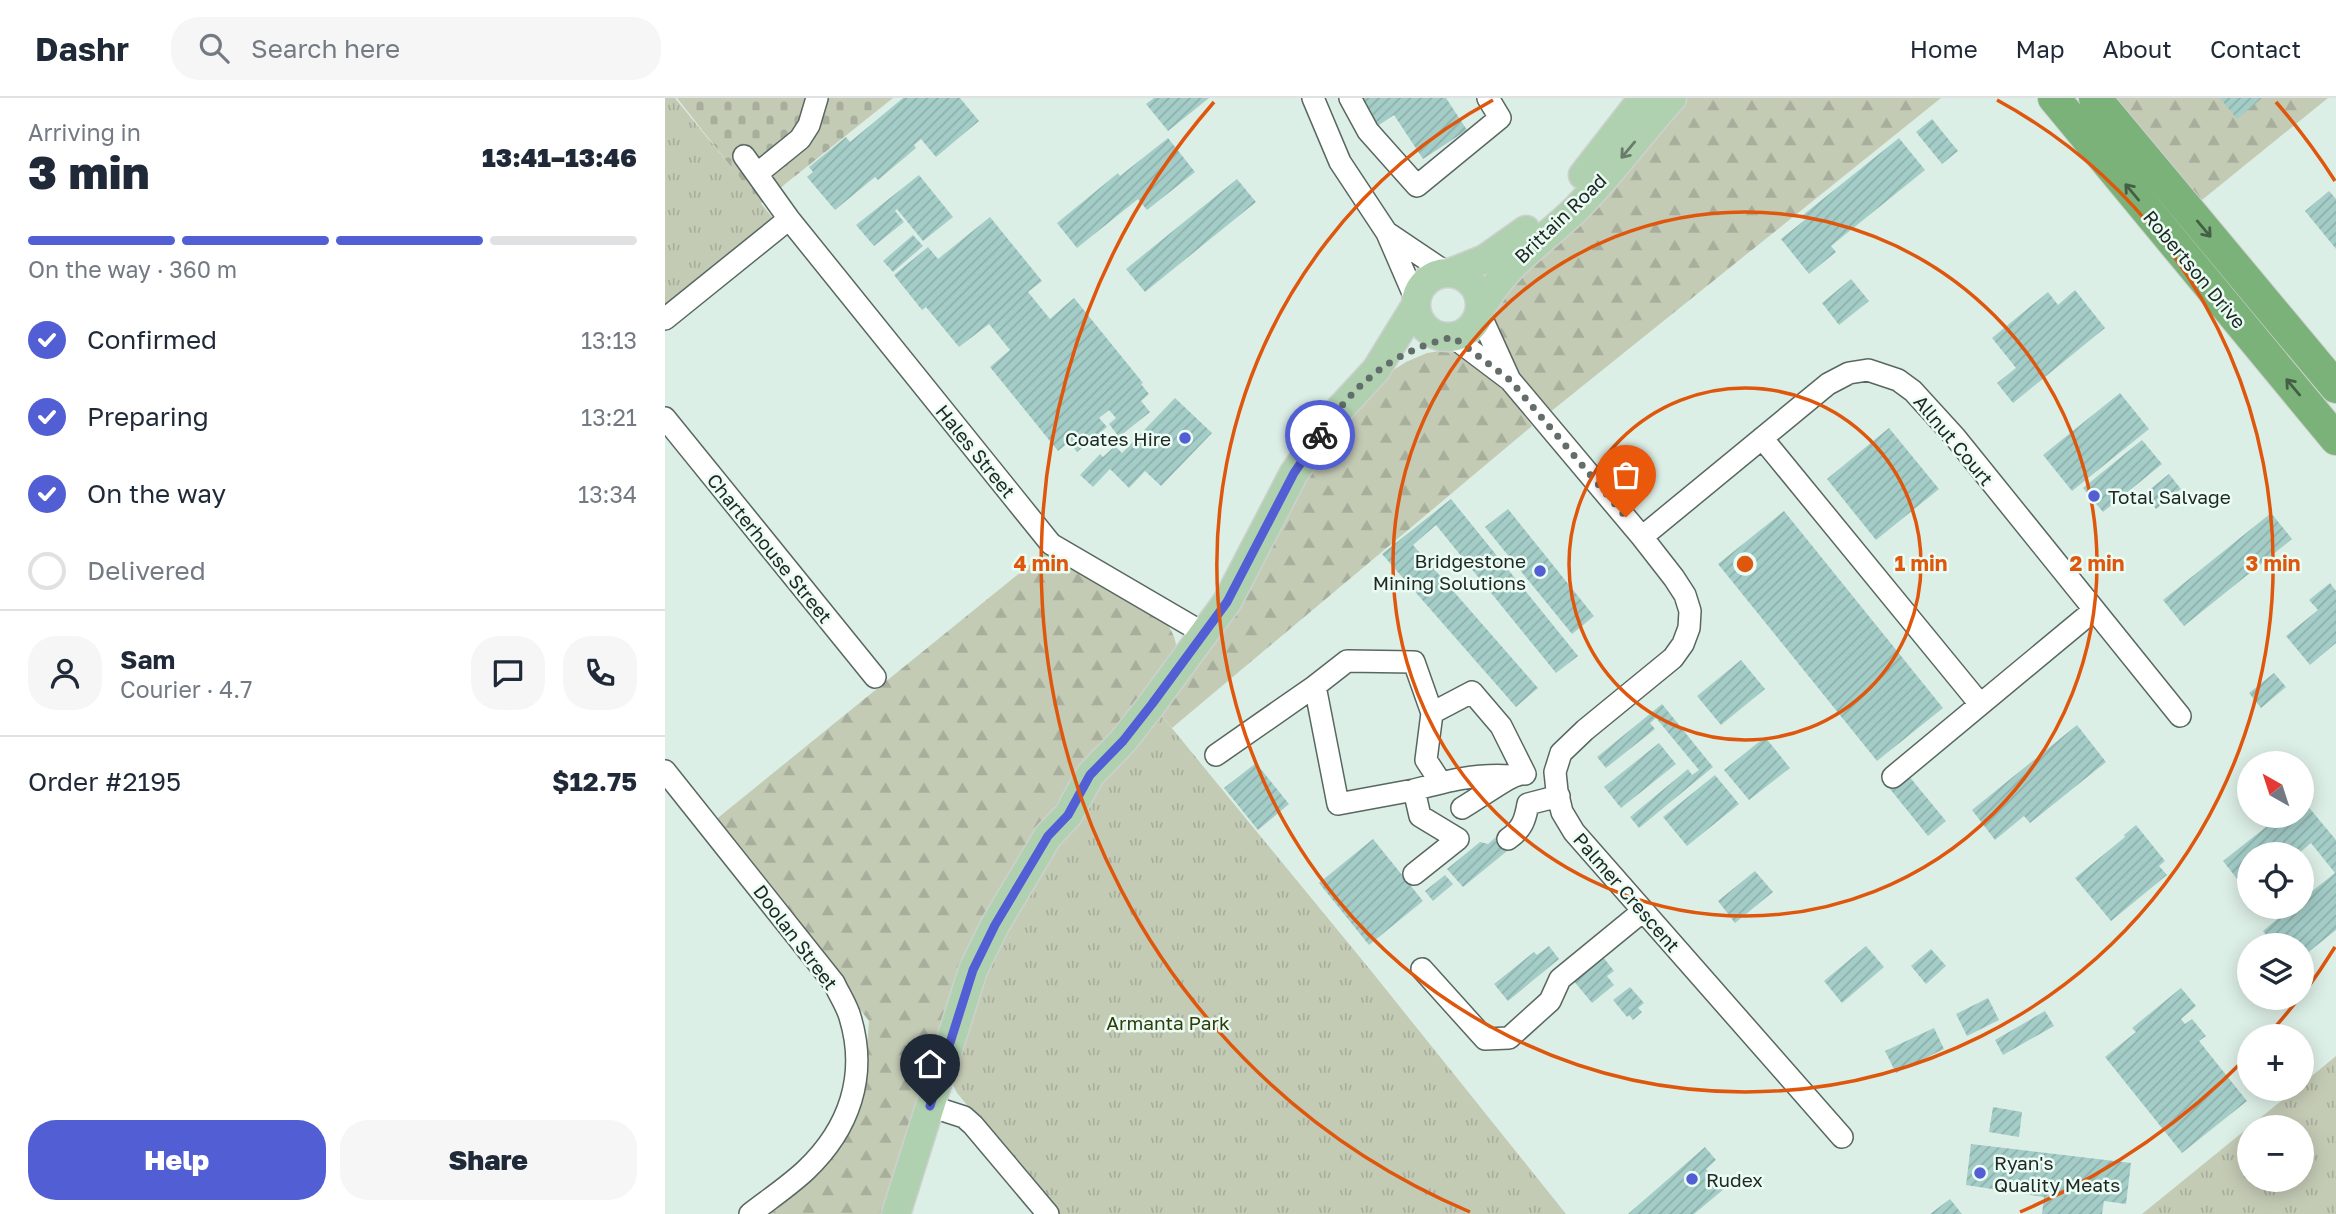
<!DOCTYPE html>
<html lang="en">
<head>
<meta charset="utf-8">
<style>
  body { margin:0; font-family:"Golos Text",sans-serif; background:#f6f6f7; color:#1f2937; height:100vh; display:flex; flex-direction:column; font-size:26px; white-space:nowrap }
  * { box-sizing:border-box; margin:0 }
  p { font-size:23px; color:#747a83 }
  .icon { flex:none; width:38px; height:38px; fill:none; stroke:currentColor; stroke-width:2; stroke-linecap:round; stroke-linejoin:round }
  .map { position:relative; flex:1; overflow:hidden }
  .sheet { display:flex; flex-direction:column; background:#fff; width:665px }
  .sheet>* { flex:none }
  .needle { width:46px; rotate:321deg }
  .fabs { position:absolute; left:1572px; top:653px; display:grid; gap:14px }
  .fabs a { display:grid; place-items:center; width:77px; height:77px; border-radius:50%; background:#fff; box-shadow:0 4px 18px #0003; font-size:35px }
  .pin { position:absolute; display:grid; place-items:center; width:60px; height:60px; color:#fff; margin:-72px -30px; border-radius:50% 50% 50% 0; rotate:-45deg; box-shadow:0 0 7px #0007 }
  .pin .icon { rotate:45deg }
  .courier { position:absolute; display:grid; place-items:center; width:70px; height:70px; margin:-35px; border:5px solid #525ed4; border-radius:50%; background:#fff; color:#222; box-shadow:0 2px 9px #0007 }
  .summary em { font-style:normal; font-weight:800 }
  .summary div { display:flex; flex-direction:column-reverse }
  .summary { display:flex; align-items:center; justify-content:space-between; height:119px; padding:0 28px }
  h1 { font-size:46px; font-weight:800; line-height:52px }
  .bar { display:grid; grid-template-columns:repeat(4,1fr); gap:10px 7px; align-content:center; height:84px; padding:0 28px }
  .bar i { height:9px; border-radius:5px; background:#e0e1e3 }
  .bar .on { background:#525ed4 }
  .bar p { grid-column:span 4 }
  .line { display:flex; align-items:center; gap:18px; padding:0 28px; border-top:2px solid #e0e1e3 }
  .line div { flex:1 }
  .round { display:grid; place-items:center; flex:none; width:74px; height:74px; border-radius:28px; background:#f6f6f7 }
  ol { padding:0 28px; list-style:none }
  li { display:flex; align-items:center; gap:21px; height:77px }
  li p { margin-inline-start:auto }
  li .icon { padding:7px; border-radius:50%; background:#525ed4; color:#fff; stroke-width:4 }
  li:last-child { color:#747a83 }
  li i { width:38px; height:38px; border:4px solid #e0e1e3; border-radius:50% }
  .primary-button { display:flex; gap:14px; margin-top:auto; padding:14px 28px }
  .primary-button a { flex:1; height:80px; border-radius:28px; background:#525ed4; color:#fff; font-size:28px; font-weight:800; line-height:80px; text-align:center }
  .primary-button a+a { background:#f6f6f7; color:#1f2937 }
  header { display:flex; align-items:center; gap:42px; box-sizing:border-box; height:98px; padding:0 35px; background:#fff; border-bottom:2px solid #e0e1e3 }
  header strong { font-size:33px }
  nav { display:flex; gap:38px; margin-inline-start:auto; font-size:24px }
  .search { width:490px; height:63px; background:#f6f6f7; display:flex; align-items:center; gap:18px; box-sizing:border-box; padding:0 24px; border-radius:28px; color:#747a83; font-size:26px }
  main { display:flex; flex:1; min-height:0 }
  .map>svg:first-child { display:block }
  .forest { fill:url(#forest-firs) }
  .cemetery { fill:url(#cemetery-stones) }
  .park { fill:url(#park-tufts) }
  .building { fill:url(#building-hatch) }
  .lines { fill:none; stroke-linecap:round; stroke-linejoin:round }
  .minor-casing { stroke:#586860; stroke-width:24 }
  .major-casing { stroke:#ced0cf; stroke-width:31 }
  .highway-casing { stroke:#ced0cf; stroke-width:34 }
  .minor { stroke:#fff; stroke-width:21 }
  .major { stroke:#b0d1af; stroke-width:28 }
  .highway { stroke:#7bb279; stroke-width:32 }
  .oneway { stroke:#687c6a }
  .oneway2 { stroke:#455f47 }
  .done { stroke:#626e69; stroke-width:7; stroke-dasharray:0 12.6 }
  .route { stroke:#525ed4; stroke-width:9 }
  .ring { fill:none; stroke:#de570d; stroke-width:3.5 }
  .poi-dot { fill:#525ed4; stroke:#eafcf3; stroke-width:2.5 }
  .labels { text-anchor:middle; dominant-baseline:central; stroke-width:5; stroke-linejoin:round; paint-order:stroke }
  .street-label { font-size:19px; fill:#212825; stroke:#eafcf3 }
  .poi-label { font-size:19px; fill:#212825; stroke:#eafcf3; text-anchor:start }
  .park-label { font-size:19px; fill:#303c09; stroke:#eafcf3 }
  .centre { fill:#de570d; stroke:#eafcf3; stroke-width:3.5 }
  .ring-label { font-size:21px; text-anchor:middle; font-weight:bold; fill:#de570d; stroke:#eafcf3; stroke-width:5; stroke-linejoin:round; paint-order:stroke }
</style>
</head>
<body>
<header>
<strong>Dashr</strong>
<div class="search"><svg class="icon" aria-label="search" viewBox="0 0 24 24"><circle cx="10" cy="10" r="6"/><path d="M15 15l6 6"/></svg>Search here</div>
<nav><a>Home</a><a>Map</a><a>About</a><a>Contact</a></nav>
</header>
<main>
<section class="sheet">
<div class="summary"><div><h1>3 min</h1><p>Arriving in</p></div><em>13:41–13:46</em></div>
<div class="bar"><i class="on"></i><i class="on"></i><i class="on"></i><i></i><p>On the way · 360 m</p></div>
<ol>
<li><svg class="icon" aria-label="check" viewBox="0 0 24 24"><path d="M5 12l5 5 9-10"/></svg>Confirmed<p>13:13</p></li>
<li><svg class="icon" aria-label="check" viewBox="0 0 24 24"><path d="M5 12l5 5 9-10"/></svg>Preparing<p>13:21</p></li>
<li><svg class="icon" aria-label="check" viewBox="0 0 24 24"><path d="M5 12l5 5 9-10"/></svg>On the way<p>13:34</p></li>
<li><i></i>Delivered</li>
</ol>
<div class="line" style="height:126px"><a class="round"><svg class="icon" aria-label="person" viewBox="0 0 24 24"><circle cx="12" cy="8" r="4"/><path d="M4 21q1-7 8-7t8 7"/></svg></a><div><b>Sam</b><p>Courier · 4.7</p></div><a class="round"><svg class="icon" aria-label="chat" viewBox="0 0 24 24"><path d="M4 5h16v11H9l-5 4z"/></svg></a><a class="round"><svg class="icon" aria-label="phone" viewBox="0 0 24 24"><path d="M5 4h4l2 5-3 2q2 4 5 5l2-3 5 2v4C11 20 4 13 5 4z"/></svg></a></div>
<div class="line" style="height:91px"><div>Order #2195</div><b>$12.75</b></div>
<div class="primary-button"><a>Help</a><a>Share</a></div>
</section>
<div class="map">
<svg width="1671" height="1116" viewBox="0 0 1671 1116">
  <defs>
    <pattern id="forest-firs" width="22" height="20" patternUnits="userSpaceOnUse" patternTransform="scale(1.75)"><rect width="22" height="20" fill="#c4cbb5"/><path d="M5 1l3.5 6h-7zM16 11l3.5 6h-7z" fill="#a8ae9c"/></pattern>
    <pattern id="cemetery-stones" width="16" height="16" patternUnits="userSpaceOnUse" patternTransform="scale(1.75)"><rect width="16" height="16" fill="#c4cbb5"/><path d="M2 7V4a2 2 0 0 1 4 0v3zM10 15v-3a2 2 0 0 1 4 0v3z" fill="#a8ae9c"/></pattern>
    <pattern id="park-tufts" width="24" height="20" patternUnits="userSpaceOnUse" patternTransform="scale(1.75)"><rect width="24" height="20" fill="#c4cbb5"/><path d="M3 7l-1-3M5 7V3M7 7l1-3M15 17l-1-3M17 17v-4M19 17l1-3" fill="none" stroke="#a8ae9c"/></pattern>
    <pattern id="building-hatch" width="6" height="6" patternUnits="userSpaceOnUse" patternTransform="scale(1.75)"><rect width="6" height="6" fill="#a4cdc8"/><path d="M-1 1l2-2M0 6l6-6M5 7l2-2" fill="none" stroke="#8db0ac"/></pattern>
  </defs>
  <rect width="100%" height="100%" fill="#dcefe6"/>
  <path class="forest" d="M1014,0H1276L884,315L844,265L826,215L834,192Z
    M1444,0H1663L1532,106Z
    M781,252C820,264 843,298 867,328L507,630L492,612L651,357L722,276L741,264L762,255Z
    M383,452L502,526C522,555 505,564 488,590L219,1116H99L164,1064L186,1027L200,978L204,923L49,723Z"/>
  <path class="cemetery" d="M12,0H228L95,106Z"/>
  <path class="park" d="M0,0H10L111,124L0,213Z
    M492,612L707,874L901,1116H393L292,995L283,977L333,838L434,682Z
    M1671,958V1116H1477L1584,1029V1082H1636V1029H1584L1631,991L1636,990V987Z"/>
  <path class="building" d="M238,0H295L314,23L271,59L256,41L249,47L251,50L213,82L210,79L170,112L142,79L148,74L144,69L181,39L185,44Z
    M489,0H544L503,33L481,6Z
    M692,0H781L802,32L758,61L729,17L711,29Z
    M1555,0H1597L1572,21Z
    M1267,21L1293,53L1277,66L1251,34Z
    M503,40L530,74L482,112L473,101L412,150L392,125L453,75L455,78Z
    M1234,40L1260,72L1166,148L1171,154L1144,176L1116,141L1141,121L1138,117Z
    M254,77L288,119L258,143L232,111L230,113L239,124L209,148L191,127Z
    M572,81L591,104L480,194L461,171Z
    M1664,93L1671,101V151L1640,113Z
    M325,119L377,183L363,194L385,221L409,200L478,285L476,286L484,296L476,303L485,314L454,339L444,326L451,320L444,312L434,320L442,329L412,354L404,344L393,353L325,269L345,252L324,226L294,249L261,209L257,212L229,177L263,149L273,161Z
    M248,137L258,148L228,174L218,163Z
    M1186,181L1204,203L1174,227L1157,205Z
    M1410,192L1440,230L1348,305L1332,285L1351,270L1327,240L1383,194L1393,207Z
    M1455,295L1484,331L1407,393L1378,357Z
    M510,300L547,335L496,388L480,373L464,390L445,371L428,389L415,377L435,356L438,359L450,348L457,355Z
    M1224,330L1274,391L1211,442L1162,381Z
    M1477,342L1497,366L1438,414L1418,390Z
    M1504,376L1516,391L1491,411L1479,396Z
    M786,401L913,558L891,575L771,427L748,447L873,590L851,609L717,456Z
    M843,411L929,518L907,536L820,429Z
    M1119,413L1278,610L1212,663L1053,466Z
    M1606,415L1627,441L1519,528L1498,502Z
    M1665,485L1671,493V545L1645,567L1621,538L1653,512L1644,502Z
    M1076,562L1100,591L1056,627L1032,598Z
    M1609,575L1621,589L1596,610L1584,595Z
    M997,606L1048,669L974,730L965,719L1023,671L1027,677L1034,672L991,620L985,625L990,631L941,670L932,659Z
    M1412,627L1441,664L1365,725L1359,718L1330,742L1307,712Z
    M1100,639L1125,670L1084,702L1059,672Z
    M994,645L1011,666L956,710L939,689Z
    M591,665L624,706L593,732L559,690Z
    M1050,677L1074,706L1022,748L998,719Z
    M1243,677L1281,723L1263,738L1225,691Z
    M1636,700L1671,742V832L1636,860V847H1609L1598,833L1628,808H1636V802L1670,775L1646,745L1633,756H1584V796L1558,763L1615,718H1636Z
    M1471,727L1500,763L1494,768L1502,777L1446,823L1410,780L1460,739L1459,737Z
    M831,739L842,753L798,789L782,771L815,744L823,746Z
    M708,741L758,803L704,847L654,785Z
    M1090,773L1108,794L1070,825L1053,803Z
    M780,777L788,786L768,803L760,793Z
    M884,848L894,861L843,903L829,886L869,854L872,857Z
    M1201,848L1219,869L1177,905L1159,883Z
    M1266,851L1281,868L1261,886L1246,868Z
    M938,859L949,873L942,878L949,887L927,905L908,882Z
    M965,889L979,905L973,910L977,914L968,922L964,917L962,919L948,902Z
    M1516,890L1531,908L1516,921L1520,926L1527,921L1541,938L1534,943L1582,1003L1517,1055L1440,959L1471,934L1467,930Z
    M1323,900L1334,922L1302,938L1291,916Z
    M1380,913L1389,928L1338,957L1330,942Z
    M1269,930L1279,951L1231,975L1220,953Z
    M1328,1009L1357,1014L1354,1039L1324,1034Z
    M1306,1046L1466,1065L1461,1106L1439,1103L1437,1116H1377L1379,1099L1301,1087Z
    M1040,1049L1051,1062L1041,1071L1059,1091L1029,1116H963Z
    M1285,1101L1297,1116H1265Z"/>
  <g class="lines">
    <g class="minor-casing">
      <path id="minor" d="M648,0L675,64L722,135L751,202
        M685,0L703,33L752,88L835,20L823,0
        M79,58L124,121L386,446L540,536
        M93,75L135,41L144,27L152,0
        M724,136L782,175
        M814,214L844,280
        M0,221L124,121
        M788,239L845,282L977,439L1009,480L1020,497L1025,513L1024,530L1018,546L1008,560L920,632L896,655L890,674L892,693L897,714L909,734L1177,1039
        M0,320L210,579
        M1097,340L1315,606
        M977,439L1163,286L1184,275L1203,272L1233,282L1248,293L1290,339L1515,618
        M650,588L682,563L749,564L767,615L761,662L776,685
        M767,615L807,594L836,628L860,676
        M551,657L650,588L673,706L749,692
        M0,673L169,885C174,896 182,908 185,919C203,978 184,1031 141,1072C124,1088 103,1102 85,1116
        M1228,679L1428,513
        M797,710C808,704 844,678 853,677
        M843,741C857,731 860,723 863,706L894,698
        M749,776L793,741L755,718L749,692C782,683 812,675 847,678
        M757,871L820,941L844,940L885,903L895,881L978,813
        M265,1008L299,1019L308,1027L383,1116"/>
    </g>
    <g class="major-casing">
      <path id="major" d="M918,77L978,0
        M785,175L820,161L861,132
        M751 207a32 32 0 1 1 64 0a32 32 0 1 1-64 0Z
        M815,212C840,165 875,146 911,111C946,76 974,36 1007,0
        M231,1116L308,872L330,827L383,738L403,717L425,677L458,643L487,606L562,504L629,375L673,313L711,272L751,207"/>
    </g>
    <g class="highway-casing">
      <path id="highway" d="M1389,0L1671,341
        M1430,0L1671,289"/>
    </g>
    <use href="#minor" class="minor"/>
    <use href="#major" class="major"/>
    <use href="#highway" class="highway"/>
  </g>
  <defs><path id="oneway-shaft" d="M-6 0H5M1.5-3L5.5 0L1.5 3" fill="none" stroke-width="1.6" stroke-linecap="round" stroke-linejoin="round" transform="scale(1.75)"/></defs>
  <use class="oneway" href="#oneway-shaft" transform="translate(963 52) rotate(130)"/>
  <g class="oneway2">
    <use href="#oneway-shaft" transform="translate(1467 94) rotate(-130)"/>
    <use href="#oneway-shaft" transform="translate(1539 131) rotate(50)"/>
    <use href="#oneway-shaft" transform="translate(1628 289) rotate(-130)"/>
  </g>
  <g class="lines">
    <path class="done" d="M655,337C689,286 727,253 788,239L845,282L961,419"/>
    <path class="route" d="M265,1008L308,872L330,827L383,738L403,717L425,677L458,643L487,606L562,504L629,375L655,337"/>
  </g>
  <g class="ring">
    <circle cx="1080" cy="466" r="176"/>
    <circle cx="1080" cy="466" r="352"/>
    <path d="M1332 2A528 528 0 1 1 828 2"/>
    <path d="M1670 849A704 704 0 0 1 1639 895M1631 904A704 704 0 0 1 1603 937M1582 959A704 704 0 0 1 1355 1114M805 1114A704 704 0 0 1 549 4M1611 4A704 704 0 0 1 1670 83"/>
  </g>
  <g class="poi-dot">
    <circle cx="520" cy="340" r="7"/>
    <circle cx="1429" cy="398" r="7"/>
    <circle cx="875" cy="473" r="7"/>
    <circle cx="1315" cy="1075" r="7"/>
    <circle cx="1027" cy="1081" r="7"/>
  </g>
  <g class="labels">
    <g class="street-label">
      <text transform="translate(895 120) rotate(-44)">Brittain Road</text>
      <text transform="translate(1530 171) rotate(50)">Robertson Drive</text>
      <text transform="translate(1289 342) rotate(50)">Allnut Court</text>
      <text transform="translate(311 353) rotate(51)">Hales Street</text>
      <text transform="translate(105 450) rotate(51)">Charterhouse Street</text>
      <text transform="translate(962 794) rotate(49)">Palmer Crescent</text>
      <text transform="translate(131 839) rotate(53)">Doolan Street</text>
    </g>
    <g class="poi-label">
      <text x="506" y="340" text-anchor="end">Coates Hire</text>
      <text x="1443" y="398">Total Salvage</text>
      <text x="861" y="462" text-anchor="end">Bridgestone<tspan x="861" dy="22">Mining Solutions</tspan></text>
      <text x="1329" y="1064">Ryan's<tspan x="1329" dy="22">Quality Meats</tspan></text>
      <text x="1041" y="1081">Rudex</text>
    </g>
    <g class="park-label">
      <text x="503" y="924">Armanta Park</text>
    </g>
  </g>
  <circle cx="1080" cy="466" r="10" class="centre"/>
  <g class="ring-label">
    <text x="1256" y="473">1 min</text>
    <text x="1432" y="473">2 min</text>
    <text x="1608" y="473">3 min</text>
    <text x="376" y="473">4 min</text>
  </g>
</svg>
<div class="fabs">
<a><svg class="needle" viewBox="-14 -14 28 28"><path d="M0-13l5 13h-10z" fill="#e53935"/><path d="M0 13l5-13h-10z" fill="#747a83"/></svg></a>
<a><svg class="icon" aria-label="locate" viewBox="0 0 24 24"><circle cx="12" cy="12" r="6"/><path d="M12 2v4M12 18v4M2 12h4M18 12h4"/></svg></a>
<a><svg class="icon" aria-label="layers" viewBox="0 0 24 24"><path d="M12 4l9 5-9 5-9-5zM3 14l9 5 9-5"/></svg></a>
<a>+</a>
<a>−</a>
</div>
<div class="pin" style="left:961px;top:419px;background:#ea580c"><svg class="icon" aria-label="bag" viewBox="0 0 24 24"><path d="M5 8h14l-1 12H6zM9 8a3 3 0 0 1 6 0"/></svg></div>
<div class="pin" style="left:265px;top:1008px;background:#1f2937"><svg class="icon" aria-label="home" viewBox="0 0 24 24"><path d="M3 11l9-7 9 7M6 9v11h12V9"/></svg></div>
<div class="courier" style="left:655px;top:337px"><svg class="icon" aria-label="bike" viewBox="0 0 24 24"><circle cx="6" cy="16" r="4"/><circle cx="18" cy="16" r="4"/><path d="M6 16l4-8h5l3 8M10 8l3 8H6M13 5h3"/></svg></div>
</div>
</main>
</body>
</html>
